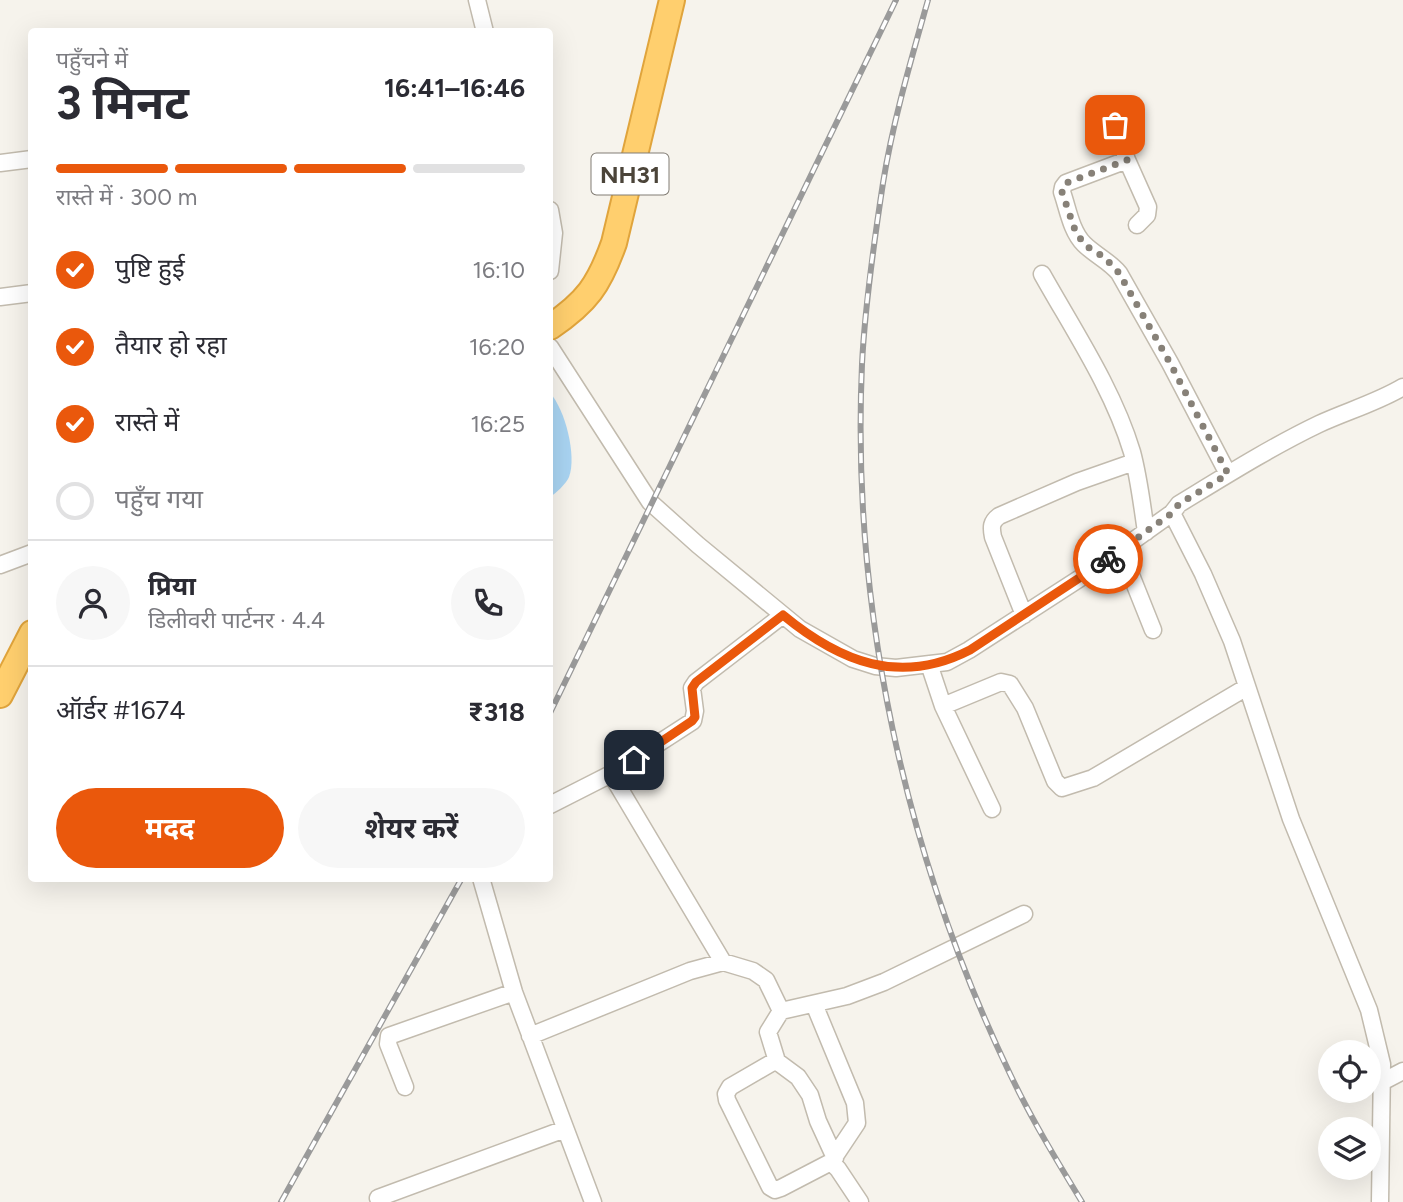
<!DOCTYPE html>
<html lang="hi">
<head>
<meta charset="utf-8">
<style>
  body { margin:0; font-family:Figtree,"Noto Sans Devanagari",sans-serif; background:#f7f7f7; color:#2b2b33; height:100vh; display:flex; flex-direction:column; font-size:26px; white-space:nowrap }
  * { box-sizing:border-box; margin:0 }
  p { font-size:23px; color:#7c7c81 }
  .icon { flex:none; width:38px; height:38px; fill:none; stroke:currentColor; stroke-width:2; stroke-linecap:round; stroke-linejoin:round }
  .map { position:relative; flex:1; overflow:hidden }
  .side { position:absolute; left:28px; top:28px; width:525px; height:854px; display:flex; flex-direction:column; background:#fff; border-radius:7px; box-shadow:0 7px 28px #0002 }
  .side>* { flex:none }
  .fabs { position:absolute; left:1318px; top:1040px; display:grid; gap:14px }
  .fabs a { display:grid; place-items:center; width:63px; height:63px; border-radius:50%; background:#fff; box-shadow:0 7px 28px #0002; font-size:35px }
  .pin { position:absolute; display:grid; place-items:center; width:60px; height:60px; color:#fff; margin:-30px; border-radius:14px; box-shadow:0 4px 10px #0006 }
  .courier { position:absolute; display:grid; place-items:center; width:70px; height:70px; margin:-35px; border:5px solid #ea580c; border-radius:50%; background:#fff; color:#222; box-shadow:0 2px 9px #0007 }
  .head em { font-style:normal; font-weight:700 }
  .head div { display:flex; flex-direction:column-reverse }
  .head { display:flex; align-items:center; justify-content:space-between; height:119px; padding:0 28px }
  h1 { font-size:46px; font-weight:700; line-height:52px }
  .bar { display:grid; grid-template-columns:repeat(4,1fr); gap:10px 7px; align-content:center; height:84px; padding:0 28px }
  .bar i { height:9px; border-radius:5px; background:#e1e1e2 }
  .bar .active { background:#ea580c }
  .bar p { grid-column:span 4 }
  .line { display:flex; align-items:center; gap:18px; padding:0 28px; border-top:2px solid #e1e1e2 }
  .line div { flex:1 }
  .round { display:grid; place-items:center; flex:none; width:74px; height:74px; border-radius:37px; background:#f7f7f7 }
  ol { padding:0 28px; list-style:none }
  li { display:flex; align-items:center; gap:21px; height:77px }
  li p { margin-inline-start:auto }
  li .icon { padding:7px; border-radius:50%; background:#ea580c; color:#fff; stroke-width:4 }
  li:last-child { color:#7c7c81 }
  li i { width:38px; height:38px; border:4px solid #e1e1e2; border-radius:50% }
  .action { display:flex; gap:14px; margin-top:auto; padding:14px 28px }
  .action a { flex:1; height:80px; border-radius:42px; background:#ea580c; color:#fff; font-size:28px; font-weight:700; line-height:80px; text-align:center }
  .action a+a { background:#f7f7f7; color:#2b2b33 }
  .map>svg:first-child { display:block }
  .water { fill:#a9d4f2 }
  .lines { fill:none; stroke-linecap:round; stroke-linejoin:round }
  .minor-casing { stroke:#c2bbae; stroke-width:19 }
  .highway-casing { stroke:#e0a43c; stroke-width:28 }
  .minor { stroke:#fff; stroke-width:16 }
  .highway { stroke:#ffcf6e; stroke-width:24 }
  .rail-casing { stroke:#9a9a9a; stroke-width:6 }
  .rail { stroke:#fff; stroke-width:3.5; stroke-dasharray:10; stroke-linecap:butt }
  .done { stroke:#878178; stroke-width:7; stroke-dasharray:0 12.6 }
  .route { stroke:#ea580c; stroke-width:9 }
  .labels { text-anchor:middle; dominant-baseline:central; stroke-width:7; stroke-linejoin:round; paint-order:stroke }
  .shield { fill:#fff; stroke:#817c74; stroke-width:2 }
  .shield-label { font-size:24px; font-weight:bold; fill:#4b4439 }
</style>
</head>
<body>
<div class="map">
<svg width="1403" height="1202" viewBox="0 0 1403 1202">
  <rect width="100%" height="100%" fill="#f6f3ec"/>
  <path class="water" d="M550,393C565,409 577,456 569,477C566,484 556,493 550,497Z"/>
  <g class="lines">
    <g class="minor-casing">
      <path id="minor" d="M477,0L485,32
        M1115,125L1127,160L1066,183L1063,187L1062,192C1068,209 1071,231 1084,244C1095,255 1109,261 1119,273L1170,363L1228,474
        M1127,160L1148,207L1147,215L1137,225
        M0,163L32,159
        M550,210L554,233L550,271
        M1042,274C1074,331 1113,389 1132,452C1139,478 1142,505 1146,532
        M0,297L32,293
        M550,347L650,502L698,545L800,629L853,659L875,666L896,668L947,662L969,650L1085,575L1172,513
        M1121,550L1153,630
        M0,565L32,553
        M1024,615L993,537C991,527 991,522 999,516L1077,482L1134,462
        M929,664L943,706L992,809
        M943,706L1001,682L1010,684L1025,708L1055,781L1062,788L1093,778L1247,687
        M611,774L693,721L695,711L692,688L696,682L783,615
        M550,805L611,774L723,962
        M481,878L514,992L593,1202
        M814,1004L855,1103L857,1123L831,1162
        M781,1011L847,996L884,982L1024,914
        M530,1036L690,971L723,962L753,971L766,980L781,1011L768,1032L776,1058L773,1062L730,1087L726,1094L727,1100L770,1187L775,1190L781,1188L831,1162L838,1169L860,1202
        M775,1060L798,1077L810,1095L818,1121L835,1158
        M1382,1082L1403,1071
        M405,1087L388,1044L389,1036L514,992
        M378,1198L565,1129
        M1380,1202L1382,1064L1369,1010L1291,819L1232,641L1203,574L1172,513L1179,504C1225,476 1271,447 1319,424C1347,411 1376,403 1403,387"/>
    </g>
    <g class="highway-casing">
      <path id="highway" d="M550,327C587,302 599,285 614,243L672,0
        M0,695L32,633"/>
    </g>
    <use href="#minor" class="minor"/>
    <use href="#highway" class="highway"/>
    <g class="rail-casing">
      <path id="rail" d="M928,0C911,60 893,121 883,183C874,242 865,304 862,364C851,608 905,856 1011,1076C1032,1120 1057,1161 1082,1202
        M550,713L896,0
        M281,1202L462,878"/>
    </g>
    <use href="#rail" class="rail"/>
  </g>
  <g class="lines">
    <path class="done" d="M1108,559L1172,513L1179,504L1228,474L1170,363L1119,273L1104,257L1086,246L1076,233L1062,192L1063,187L1066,183L1127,160L1115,125"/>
    <path class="route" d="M634,760L692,721L695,717L692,688L696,682L783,615C840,662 900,686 970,650L1108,559"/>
  </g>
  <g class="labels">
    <rect class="shield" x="591.5" y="153.5" width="77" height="41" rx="5"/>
    <g class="shield-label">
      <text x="630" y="174">NH31</text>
    </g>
  </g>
</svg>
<div class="fabs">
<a><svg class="icon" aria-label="locate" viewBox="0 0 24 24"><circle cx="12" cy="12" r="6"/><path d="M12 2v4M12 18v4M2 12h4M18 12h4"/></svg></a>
<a><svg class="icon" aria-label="layers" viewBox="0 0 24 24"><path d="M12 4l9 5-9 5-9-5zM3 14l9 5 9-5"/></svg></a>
</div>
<div class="pin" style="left:1115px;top:125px;background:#ea580c"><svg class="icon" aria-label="bag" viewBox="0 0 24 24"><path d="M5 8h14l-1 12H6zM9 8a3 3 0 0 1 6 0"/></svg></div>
<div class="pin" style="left:634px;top:760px;background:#1f2937"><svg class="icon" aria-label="home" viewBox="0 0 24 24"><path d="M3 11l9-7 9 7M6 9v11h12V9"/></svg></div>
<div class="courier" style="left:1108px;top:559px"><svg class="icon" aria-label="bike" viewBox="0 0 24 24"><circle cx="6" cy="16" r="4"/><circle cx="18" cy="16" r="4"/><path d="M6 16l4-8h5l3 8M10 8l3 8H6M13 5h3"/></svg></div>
<section class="side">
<div class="head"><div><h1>3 मिनट</h1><p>पहुँचने में</p></div><em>16:41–16:46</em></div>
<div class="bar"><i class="active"></i><i class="active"></i><i class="active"></i><i></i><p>रास्ते में · 300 m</p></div>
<ol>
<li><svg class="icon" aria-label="check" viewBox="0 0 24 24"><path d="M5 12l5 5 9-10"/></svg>पुष्टि हुई<p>16:10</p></li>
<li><svg class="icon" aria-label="check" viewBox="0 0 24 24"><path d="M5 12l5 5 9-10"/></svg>तैयार हो रहा<p>16:20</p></li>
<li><svg class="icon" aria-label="check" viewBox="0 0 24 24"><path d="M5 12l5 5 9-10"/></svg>रास्ते में<p>16:25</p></li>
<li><i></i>पहुँच गया</li>
</ol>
<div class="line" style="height:126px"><a class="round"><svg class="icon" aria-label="person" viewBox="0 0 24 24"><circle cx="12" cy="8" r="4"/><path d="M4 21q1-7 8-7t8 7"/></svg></a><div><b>प्रिया</b><p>डिलीवरी पार्टनर · 4.4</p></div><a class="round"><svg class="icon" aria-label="phone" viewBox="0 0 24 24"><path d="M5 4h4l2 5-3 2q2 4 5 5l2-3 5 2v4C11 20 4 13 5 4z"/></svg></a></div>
<div class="line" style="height:91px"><div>ऑर्डर #1674</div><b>₹318</b></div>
<div class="action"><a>मदद</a><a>शेयर करें</a></div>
</section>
</div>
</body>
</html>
